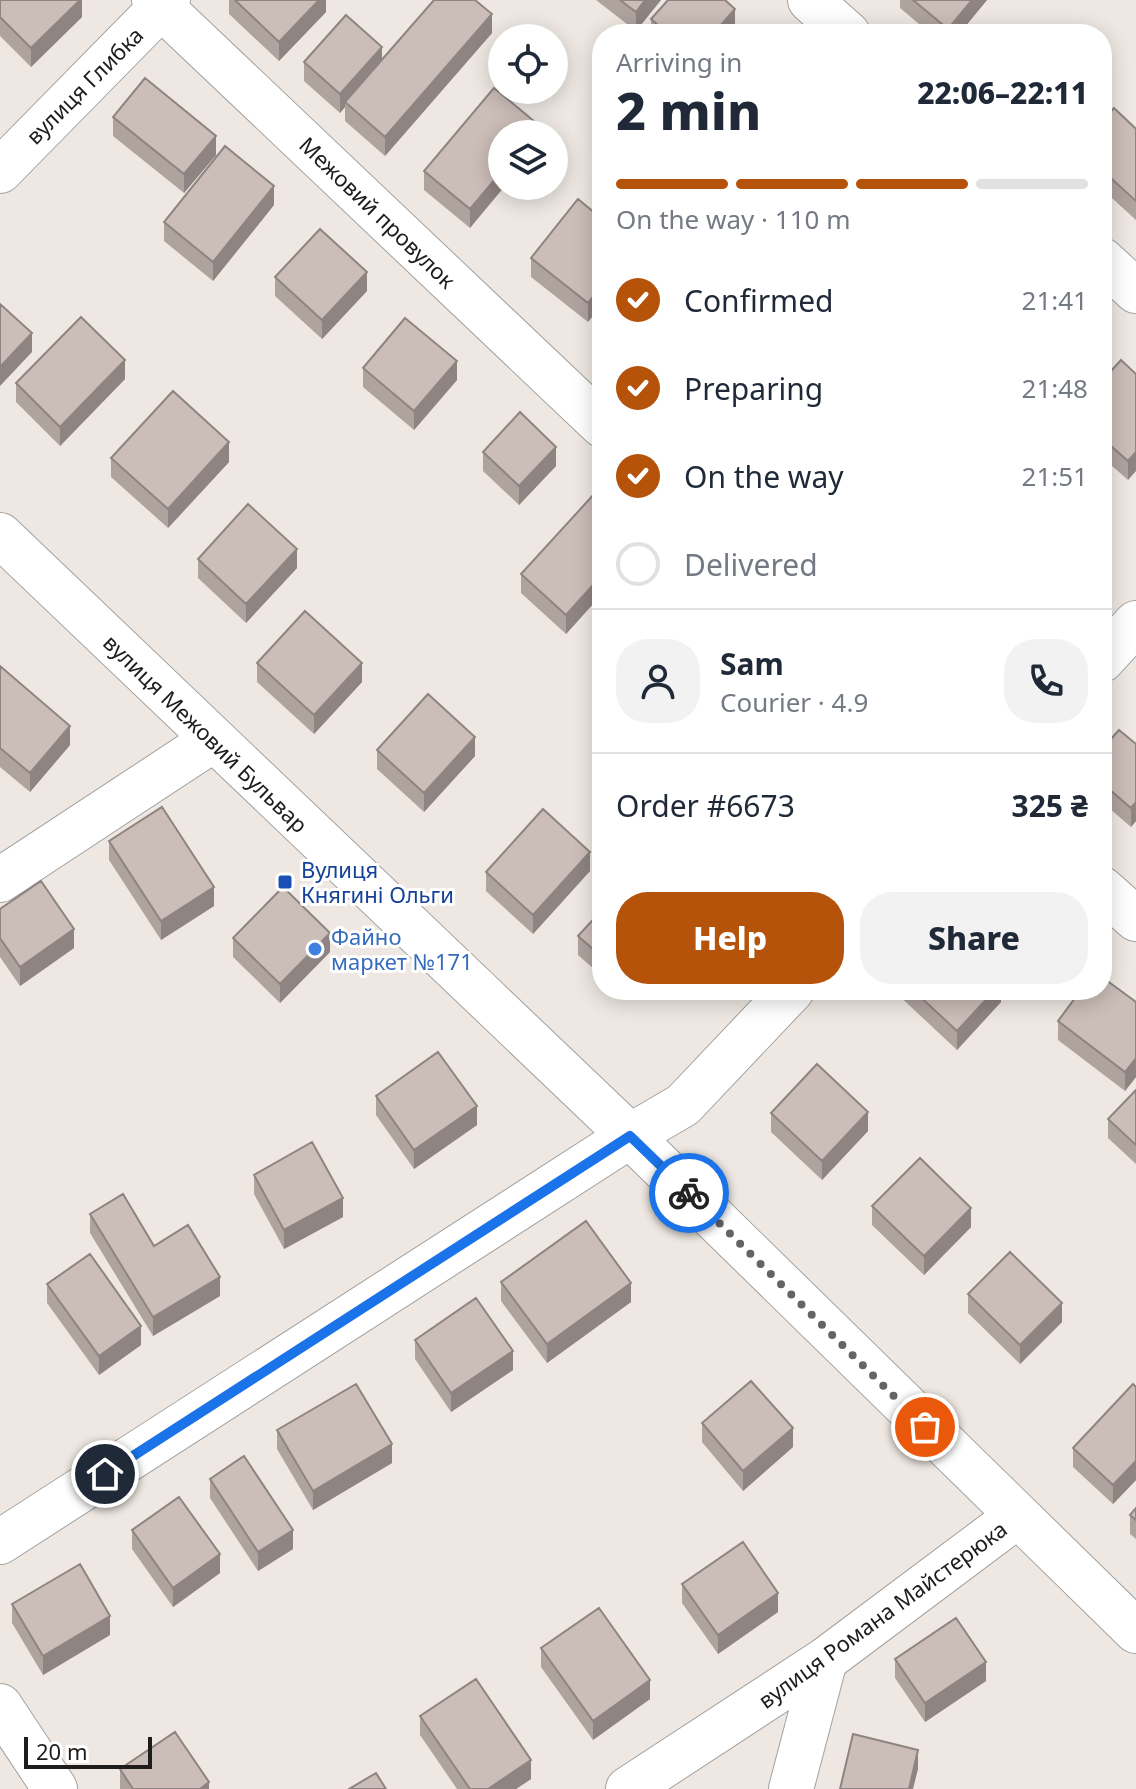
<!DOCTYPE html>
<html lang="en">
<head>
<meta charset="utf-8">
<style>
  body { margin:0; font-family:"Noto Sans",sans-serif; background:#f2f2f3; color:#1f2937; height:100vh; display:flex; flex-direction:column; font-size:30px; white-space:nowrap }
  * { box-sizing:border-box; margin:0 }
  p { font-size:26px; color:#747a83 }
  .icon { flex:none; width:44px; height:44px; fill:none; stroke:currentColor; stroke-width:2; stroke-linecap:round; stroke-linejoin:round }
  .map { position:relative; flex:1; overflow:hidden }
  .drawer { position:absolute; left:592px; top:24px; width:520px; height:976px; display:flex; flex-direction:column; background:#fff; border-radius:32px; box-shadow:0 4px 20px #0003 }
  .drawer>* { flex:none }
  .buttons { position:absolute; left:488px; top:24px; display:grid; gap:16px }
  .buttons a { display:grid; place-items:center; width:80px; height:80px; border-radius:50%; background:#fff; box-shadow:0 4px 20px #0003; font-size:40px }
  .scale { position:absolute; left:24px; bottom:20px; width:128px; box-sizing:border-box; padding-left:8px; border:4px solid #1d1d1d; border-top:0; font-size:22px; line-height:28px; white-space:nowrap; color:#1d1d1d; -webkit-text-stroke:6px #fff; paint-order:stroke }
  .pin { position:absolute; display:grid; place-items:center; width:68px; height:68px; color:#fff; margin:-34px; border:4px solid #fff; border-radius:50%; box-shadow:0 2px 8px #0007 }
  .courier { position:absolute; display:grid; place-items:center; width:80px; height:80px; margin:-40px; border:6px solid #1a73e8; border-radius:50%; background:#fff; color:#222; box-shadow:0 2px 10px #0007 }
  .headline em { font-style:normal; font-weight:800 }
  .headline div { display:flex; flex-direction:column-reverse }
  .headline { display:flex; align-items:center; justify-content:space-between; height:136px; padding:0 24px }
  h1 { font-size:52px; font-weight:800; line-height:60px }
  .bar { display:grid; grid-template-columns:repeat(4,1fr); gap:12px 8px; align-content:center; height:96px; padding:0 24px }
  .bar i { height:10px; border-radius:6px; background:#e0e1e3 }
  .bar .on { background:#b45309 }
  .bar p { grid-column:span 4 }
  .line { display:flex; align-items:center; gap:20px; padding:0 24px; border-top:2px solid #e0e1e3 }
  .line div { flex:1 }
  .round { display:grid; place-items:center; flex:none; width:84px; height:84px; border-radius:32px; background:#f2f2f3 }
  ol { padding:0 24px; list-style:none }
  li { display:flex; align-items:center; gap:24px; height:88px }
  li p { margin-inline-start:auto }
  li .icon { padding:8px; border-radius:50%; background:#b45309; color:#fff; stroke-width:4 }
  li:last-child { color:#747a83 }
  li i { width:44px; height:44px; border:4px solid #e0e1e3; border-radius:50% }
  .button { display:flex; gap:16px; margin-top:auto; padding:16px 24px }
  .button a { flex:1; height:92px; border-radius:32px; background:#b45309; color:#fff; font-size:32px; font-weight:800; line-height:92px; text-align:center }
  .button a+a { background:#f2f2f3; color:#1f2937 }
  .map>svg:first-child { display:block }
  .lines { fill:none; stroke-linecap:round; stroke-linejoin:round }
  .minor-casing { stroke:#a1a1a1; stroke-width:46 }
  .minor { stroke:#fff; stroke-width:44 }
  .wall { fill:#afa39e }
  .shaded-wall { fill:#8e8481 }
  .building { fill:#cbbdb8; stroke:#8e8481; stroke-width:2 }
  .done { stroke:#666462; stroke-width:8; stroke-dasharray:0 14.4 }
  .route { stroke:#1a73e8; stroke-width:10 }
  .transit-dot { fill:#1a4fb4; stroke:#fff; stroke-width:3 }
  .shop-dot { fill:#3f7fe0; stroke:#fff; stroke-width:3 }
  .labels { text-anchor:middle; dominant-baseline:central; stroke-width:6; stroke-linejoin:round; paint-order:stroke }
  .street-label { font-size:22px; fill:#1d1d1d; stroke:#fff }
  .transit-label { font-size:22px; fill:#164399; stroke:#fff; text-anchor:start }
  .shop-label { font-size:22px; fill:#366cbe; stroke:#fff; text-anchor:start }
</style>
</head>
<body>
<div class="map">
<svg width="1136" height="1789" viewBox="0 0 1136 1789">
  <rect width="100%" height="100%" fill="#efe8e2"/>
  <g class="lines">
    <g class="minor-casing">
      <path id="minor" d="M154,0L602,425
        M810,0L848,34
        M0,171L168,0
        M1102,260L1136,291
        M0,535L630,1136L1136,1631
        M1102,660L1136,623
        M0,880L213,740
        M1102,889L1136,919
        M0,1542L630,1136L683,1105L792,990
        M0,1706L55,1789
        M628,1789L825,1660L1016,1517
        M791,1789L825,1660"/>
    </g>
    <use href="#minor" class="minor"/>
  </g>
  <path class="wall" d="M0,0H82V17L31,67L0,36Z
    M229,0H326V12L279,61L229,14Z
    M596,0H661L636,31Z
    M900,0H987L959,34H931L900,8Z
    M651,19L735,28L730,34H651Z
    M492,33L385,156L345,121V107L340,113L304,81V62L382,59Z
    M113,117L216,155L184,193L113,136Z
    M1102,121L1136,129V220L1102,189Z
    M540,134L470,228L424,190V171Z
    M274,205L213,281L164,241V222Z
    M602,219L588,322L531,277V258Z
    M275,277L367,291L322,339L275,296Z
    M363,368L457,380L414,430L363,387Z
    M1136,374L1128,480L1102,457V381Z
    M125,379L60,446L16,402V383Z
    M483,452L556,466L519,505L483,471Z
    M111,458L229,462L168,528L111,477Z
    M602,497V594L566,634L521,593V574Z
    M198,559L297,568L246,623L198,578Z
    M257,663L362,682L314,734L257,682Z
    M0,666L70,745L30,792L0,767Z
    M1136,744V821L1131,827L1102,802V749Z
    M377,750L475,756L424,812L377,769Z
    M109,841L214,906L161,940L109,860Z
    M590,871L533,934L486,891V872Z
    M0,909L74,948L20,986L0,957Z
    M602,910V976L578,955V936Z
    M233,938L330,952L280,1003L233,957Z
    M895,990H1001V1002L957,1050L895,992Z
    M1136,1002V1077L1125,1091L1058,1040V1021Z
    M1136,1090V1164L1108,1138V1119Z
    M376,1096L477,1125L414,1169L376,1115Z
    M771,1113L868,1131L822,1180L771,1132Z
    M254,1175L343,1217L284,1249L254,1194Z
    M872,1206L971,1227L924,1275L872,1225Z
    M90,1214L154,1246L220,1296L153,1336L90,1233Z
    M501,1282L631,1302L547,1363L501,1301Z
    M47,1284L141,1345L99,1375L47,1303Z
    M968,1294L1062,1322L1020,1364L968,1313Z
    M415,1340L513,1370L451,1412L415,1359Z
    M1136,1387V1480L1113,1504L1073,1467V1448Z
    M702,1423L793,1447L743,1491L702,1442Z
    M277,1430L392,1463L313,1510L277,1449Z
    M210,1479L293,1549L258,1571L210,1498Z
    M1136,1508V1539L1130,1534V1515Z
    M132,1530L220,1573L173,1607L132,1549Z
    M682,1584L778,1612L718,1654L682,1603Z
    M12,1604L110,1635L43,1675L12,1623Z
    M541,1648L650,1699L593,1740L541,1667Z
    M895,1659L986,1681L925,1722L895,1678Z
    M420,1716L531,1779L516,1789H457L420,1735Z
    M120,1769L209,1789H120Z"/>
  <path class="shaded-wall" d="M80,0H82V17L31,67V48Z
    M319,0H326V12L279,61V42Z
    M645,0H661L636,31V12Z
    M972,0H987L959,34H948V29Z
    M735,9V28L730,34H713Z
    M492,14V33L385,156V137Z
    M382,47V66L345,102V107L340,113V94Z
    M1105,67V86L1102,89V70Z
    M540,126V134H533Z
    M216,136V155L184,193V174Z
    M502,171V186H505L470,228V209Z
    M274,186V205L213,281V262Z
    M367,272V291L322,339V320Z
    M602,286V305L588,322V303Z
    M32,333V352L0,386V367Z
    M125,360V379L60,446V427Z
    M457,361V380L414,430V411Z
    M229,442V462L168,528V509Z
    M556,447V466L519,505V486Z
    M1136,452V471L1128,480V461Z
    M297,549V568L246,623V604Z
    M602,575V594L566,634V615Z
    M362,663V682L314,734V715Z
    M70,726V745L30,792V773Z
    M475,737V756L424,812V793Z
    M1136,802V821L1131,827V808Z
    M590,852V871L533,934V915Z
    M214,887V906L161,940V921Z
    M74,929V948L20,986V967Z
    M330,933V952L280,1003V984Z
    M995,990H1001V1002L957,1050V1031Z
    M1136,1058V1077L1125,1091V1072Z
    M477,1106V1125L414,1169V1150Z
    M868,1112V1131L822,1180V1161Z
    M343,1198V1217L284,1249V1230Z
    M971,1208V1227L924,1275V1256Z
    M220,1277V1296L153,1336V1317Z
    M631,1283V1302L547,1363V1344Z
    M1062,1303V1322L1020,1364V1345Z
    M141,1326V1345L99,1375V1356Z
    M513,1351V1370L451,1412V1393Z
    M793,1428V1447L743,1491V1471Z
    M392,1444V1463L313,1510V1491Z
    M1136,1461V1480L1113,1504V1485Z
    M293,1530V1549L258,1571V1552Z
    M220,1554V1573L173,1607V1588Z
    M778,1593V1612L718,1654V1635Z
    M110,1616V1635L43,1675V1656Z
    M986,1662V1681L925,1722V1703Z
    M650,1680V1699L593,1740V1721Z
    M918,1750V1769L913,1789H909Z
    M531,1760V1779L516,1789H488Z
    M209,1782V1789H200Z"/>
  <path class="building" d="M0,0H80L31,48L0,17Z
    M235,0H319L279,42Z
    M434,0H475L492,14L385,137L345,102Z
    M620,0H645L636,12Z
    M668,0H725L735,9L713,34H668L651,19Z
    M913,0H972L948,29Z
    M346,15L382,47L340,94L304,62Z
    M1058,26L1067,34H1050Z
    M145,78L216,136L184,174L113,117Z
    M494,88L540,126L533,134H502V171L470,209L424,171Z
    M1114,108L1136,129V201L1102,170V121Z
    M225,146L274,186L213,262L164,222Z
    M578,199L602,219V286L588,303L531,258Z
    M320,229L367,272L322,320L275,277Z
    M0,304L32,333L0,367Z
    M81,317L125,360L60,427L16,383Z
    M405,318L457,361L414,411L363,368Z
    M1121,360L1136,374V452L1128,461L1102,438V381Z
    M173,391L229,442L168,509L111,458Z
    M520,412L556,447L519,486L483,452Z
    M596,492L602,497V575L566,615L521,574Z
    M248,504L297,549L246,604L198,559Z
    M305,611L362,663L314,715L257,663Z
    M0,666L70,726L30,773L0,748Z
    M428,694L475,737L424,793L377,750Z
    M1119,730L1136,744V802L1131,808L1102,783V749Z
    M162,807L214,887L161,921L109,841Z
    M543,809L590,852L533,915L486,872Z
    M41,881L74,929L20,967L0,938V909Z
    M283,887L330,933L280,984L233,938Z
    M602,910V957L578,936Z
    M1102,977L1136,1002V1058L1125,1072L1058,1021L1081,990H1102Z
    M913,990H995L957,1031Z
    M438,1052L477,1106L414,1150L376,1096Z
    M817,1064L868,1112L822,1161L771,1113Z
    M1136,1090V1145L1108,1119Z
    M312,1142L343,1198L284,1230L254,1175Z
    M920,1158L971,1208L924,1256L872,1206Z
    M123,1194L154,1246L188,1225L220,1277L153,1317L90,1214Z
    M586,1221L631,1283L547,1344L501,1282Z
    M1010,1252L1062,1303L1020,1345L968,1294Z
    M90,1254L141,1326L99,1356L47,1284Z
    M476,1298L513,1351L451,1393L415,1340Z
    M751,1381L793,1428L743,1471L702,1423Z
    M356,1384L392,1444L313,1491L277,1430Z
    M1133,1384L1136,1387V1461L1113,1485L1073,1448Z
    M244,1456L293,1530L258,1552L210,1479Z
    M179,1497L220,1554L173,1588L132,1530Z
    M1136,1508V1520L1130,1515Z
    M743,1542L778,1593L718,1635L682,1584Z
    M80,1564L110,1616L43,1656L12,1604Z
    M599,1608L650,1680L593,1721L541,1648Z
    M956,1618L986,1662L925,1703L895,1659Z
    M476,1679L531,1760L488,1789H470L420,1716Z
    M175,1732L209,1782L200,1789H133L120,1769Z
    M853,1734L918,1750L909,1789H840Z
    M376,1773L386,1789H349Z"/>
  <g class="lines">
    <path class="done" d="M689,1193L925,1427"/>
    <path class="route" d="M105,1474L630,1136L689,1193"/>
  </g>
  <rect class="transit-dot" x="277" y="874" width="16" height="16" rx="4"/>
  <circle class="shop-dot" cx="315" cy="949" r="8"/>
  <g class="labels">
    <g class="street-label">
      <text transform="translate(84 85) rotate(-45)">вулиця Глибка</text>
      <text transform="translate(378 212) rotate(44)">Межовий провулок</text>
      <text transform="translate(206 733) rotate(44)">вулиця Межовий Бульвар</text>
      <text transform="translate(882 1614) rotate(-36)">вулиця Романа Майстерюка</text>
    </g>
    <g class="transit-label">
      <text x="301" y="869">Вулиця<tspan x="301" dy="25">Княгині Ольги</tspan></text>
    </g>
    <g class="shop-label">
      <text x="331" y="936">Файно<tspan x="331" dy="25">маркет №171</tspan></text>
    </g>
  </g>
</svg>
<div class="buttons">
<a><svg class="icon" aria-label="locate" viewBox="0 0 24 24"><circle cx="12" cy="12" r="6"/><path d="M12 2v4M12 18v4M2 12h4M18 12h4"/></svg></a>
<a><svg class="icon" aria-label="layers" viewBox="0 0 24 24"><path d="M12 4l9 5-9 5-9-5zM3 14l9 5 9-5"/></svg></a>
</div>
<div class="scale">20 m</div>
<div class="pin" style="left:925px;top:1427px;background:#ea580c"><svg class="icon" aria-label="bag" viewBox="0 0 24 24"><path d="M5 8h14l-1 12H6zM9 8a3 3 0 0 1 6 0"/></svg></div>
<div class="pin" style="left:105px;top:1474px;background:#1f2937"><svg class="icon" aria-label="home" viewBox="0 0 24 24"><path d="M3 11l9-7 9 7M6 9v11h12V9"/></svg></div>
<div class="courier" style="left:689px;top:1193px"><svg class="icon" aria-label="bike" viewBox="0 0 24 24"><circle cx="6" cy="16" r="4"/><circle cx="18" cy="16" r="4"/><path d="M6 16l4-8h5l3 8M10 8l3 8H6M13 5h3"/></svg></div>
<section class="drawer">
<div class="headline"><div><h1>2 min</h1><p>Arriving in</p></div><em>22:06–22:11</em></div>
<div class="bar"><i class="on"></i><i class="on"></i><i class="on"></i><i></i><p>On the way · 110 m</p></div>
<ol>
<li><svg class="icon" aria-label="check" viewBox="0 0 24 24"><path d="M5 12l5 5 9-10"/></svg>Confirmed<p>21:41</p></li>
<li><svg class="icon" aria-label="check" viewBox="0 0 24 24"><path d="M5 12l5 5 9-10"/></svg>Preparing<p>21:48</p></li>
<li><svg class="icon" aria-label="check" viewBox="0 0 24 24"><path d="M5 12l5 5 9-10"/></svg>On the way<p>21:51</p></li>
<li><i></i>Delivered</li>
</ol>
<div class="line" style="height:144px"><a class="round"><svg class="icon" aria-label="person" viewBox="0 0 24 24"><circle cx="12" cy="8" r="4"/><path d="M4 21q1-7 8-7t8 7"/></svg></a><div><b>Sam</b><p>Courier · 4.9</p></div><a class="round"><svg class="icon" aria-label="phone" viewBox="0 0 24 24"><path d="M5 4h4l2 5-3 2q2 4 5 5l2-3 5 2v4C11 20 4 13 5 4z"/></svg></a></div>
<div class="line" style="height:104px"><div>Order #6673</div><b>325 ₴</b></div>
<div class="button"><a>Help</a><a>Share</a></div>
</section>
</div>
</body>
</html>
